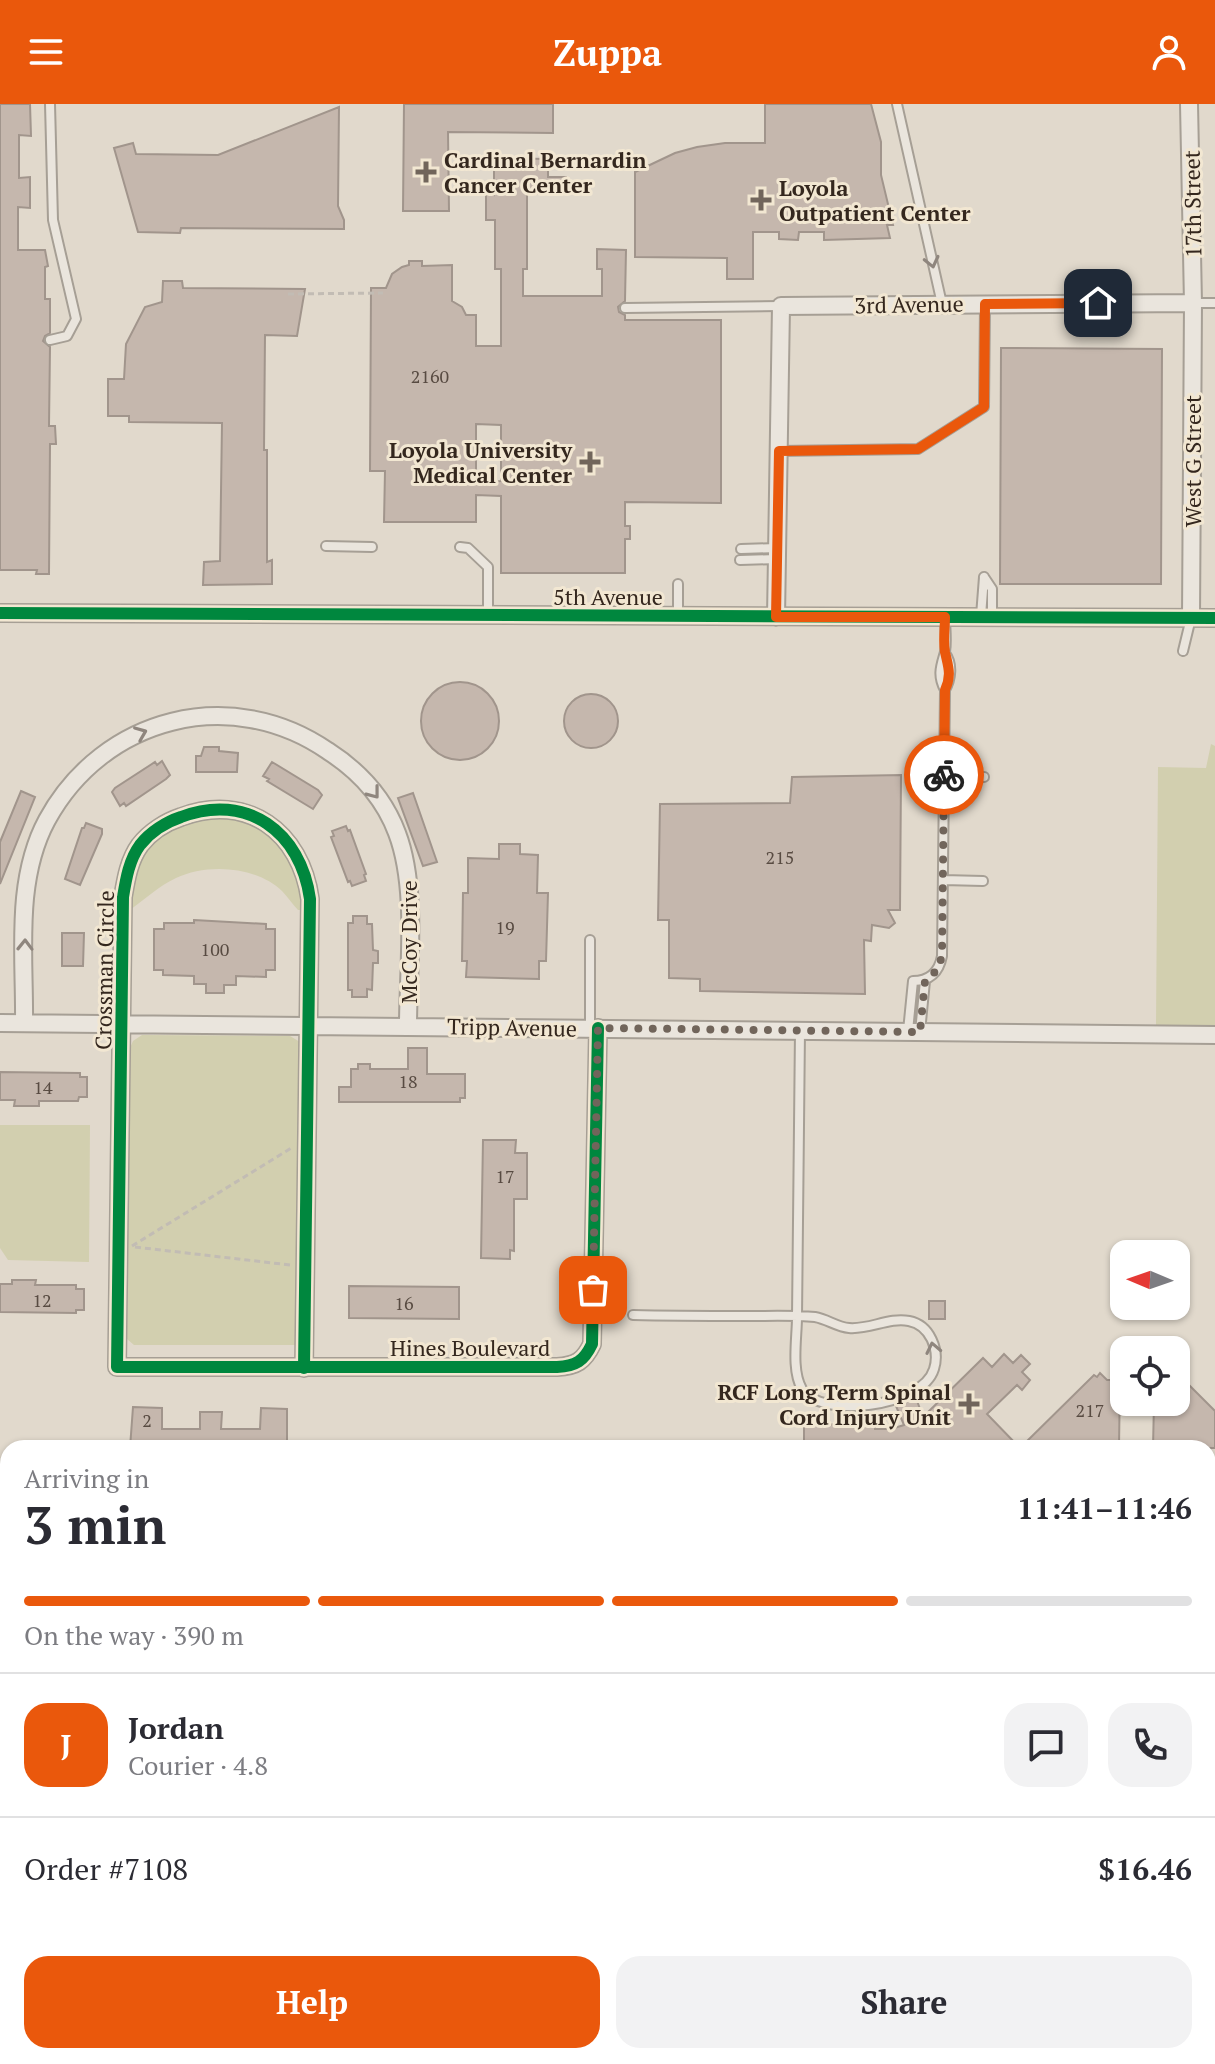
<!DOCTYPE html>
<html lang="en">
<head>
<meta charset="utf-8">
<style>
  body { margin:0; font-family:"PT Serif",serif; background:#f2f2f3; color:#2b2b33; height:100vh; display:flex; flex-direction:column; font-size:30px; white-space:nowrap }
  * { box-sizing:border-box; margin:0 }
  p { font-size:26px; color:#7c7c81 }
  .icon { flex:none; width:44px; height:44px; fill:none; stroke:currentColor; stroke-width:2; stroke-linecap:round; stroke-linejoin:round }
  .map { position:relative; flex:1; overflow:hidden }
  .drawer { position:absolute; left:0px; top:1336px; width:1216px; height:624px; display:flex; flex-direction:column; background:#fff; border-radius:24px 24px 0 0; box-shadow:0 2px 6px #0004 }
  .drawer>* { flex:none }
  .needle { width:52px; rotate:272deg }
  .tools { position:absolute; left:1110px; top:1136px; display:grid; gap:16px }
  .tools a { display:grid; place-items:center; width:80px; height:80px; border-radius:16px; background:#fff; box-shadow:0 2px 6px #0004; font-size:40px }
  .pin { position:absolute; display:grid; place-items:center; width:68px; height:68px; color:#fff; margin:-34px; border-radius:16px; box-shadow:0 4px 12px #0006 }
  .courier { position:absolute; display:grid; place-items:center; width:80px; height:80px; margin:-40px; border:6px solid #ea580c; border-radius:50%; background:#fff; color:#222; box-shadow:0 2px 10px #0007 }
  .head em { font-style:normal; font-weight:600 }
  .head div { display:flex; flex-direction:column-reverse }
  .head { display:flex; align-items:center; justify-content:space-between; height:136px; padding:0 24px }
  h1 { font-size:52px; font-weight:600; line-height:60px }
  .bar { display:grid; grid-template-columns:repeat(4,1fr); gap:12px 8px; align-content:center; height:96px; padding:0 24px }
  .bar i { height:10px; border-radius:6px; background:#e1e1e2 }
  .bar .on { background:#ea580c }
  .bar p { grid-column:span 4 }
  .line { display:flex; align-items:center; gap:20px; padding:0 24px; border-top:2px solid #e1e1e2 }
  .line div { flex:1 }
  .round { display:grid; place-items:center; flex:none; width:84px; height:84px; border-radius:24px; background:#f2f2f3 }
  .button { display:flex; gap:16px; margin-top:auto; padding:16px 24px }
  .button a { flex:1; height:92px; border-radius:24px; background:#ea580c; color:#fff; font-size:32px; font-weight:600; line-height:92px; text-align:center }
  .button a+a { background:#f2f2f3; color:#2b2b33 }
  header { display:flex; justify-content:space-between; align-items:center; height:104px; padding:0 24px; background:#ea580c; color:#fff; font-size:36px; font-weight:600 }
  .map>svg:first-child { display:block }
  .green { fill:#d2cfaf }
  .building { fill:#c5b7ad; stroke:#a1958c; stroke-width:2; fill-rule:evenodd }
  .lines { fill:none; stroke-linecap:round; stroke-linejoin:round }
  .service-casing { stroke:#a69f95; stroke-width:12 }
  .minor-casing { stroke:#a69f95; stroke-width:20 }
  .path { stroke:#c2bcb4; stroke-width:3; stroke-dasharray:6 4; stroke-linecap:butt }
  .service { stroke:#eae5dd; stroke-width:8 }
  .minor { stroke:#eae5dd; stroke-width:16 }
  .cycleway-casing { stroke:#f2e7d2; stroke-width:17 }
  .cycleway { stroke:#00873e; stroke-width:12 }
  .oneway { stroke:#8f867e }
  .done { stroke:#71655b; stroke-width:8; stroke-dasharray:0 14.4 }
  .route { stroke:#ea580c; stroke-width:10 }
  .poi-dot { fill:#71655b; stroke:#f2e7d2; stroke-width:3 }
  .labels { text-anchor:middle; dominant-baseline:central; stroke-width:6; stroke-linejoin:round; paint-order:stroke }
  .number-label { font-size:18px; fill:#584b42 }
  .poi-label { font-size:22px; font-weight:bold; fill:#34271e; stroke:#f2e7d2; text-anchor:start }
  .street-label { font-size:22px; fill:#34271e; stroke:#f2e7d2 }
</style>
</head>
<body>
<header><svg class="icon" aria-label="menu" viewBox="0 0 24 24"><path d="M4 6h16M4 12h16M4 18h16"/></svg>Zuppa<svg class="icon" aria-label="person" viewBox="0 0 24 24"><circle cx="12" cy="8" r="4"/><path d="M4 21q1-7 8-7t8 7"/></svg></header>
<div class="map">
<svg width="1215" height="1960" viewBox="0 0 1215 1960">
  <rect width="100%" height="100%" fill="#e1d9cc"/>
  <path class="green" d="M1211,640L1215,642V922L1156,921L1158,663L1206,664Z
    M218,713C226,714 236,714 243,717C277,730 306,769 302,806H298C292,800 288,793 282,787C256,762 207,759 176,774C159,782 145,795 130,806C128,746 162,719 218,713Z
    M142,931L290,932L300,938L298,1239L295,1241H134L127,1235L130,944L133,937Z
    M0,1021H90L89,1158L8,1156L0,1144Z
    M1208,1507L1215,1514V1609L1208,1615Z"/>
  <path class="building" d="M0,0H30L31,32L19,31V74L30,73V104L18,103V146H45L48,162L45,163V195H50V229L45,232L43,237L50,243L49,322H55L56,340H50L49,470H36L37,466H0Z
    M404,0H553V29L448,28L449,107H403Z
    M765,0H871L881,38V71L893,121H887L890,134L824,136V128H799L798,136L779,135V128H753V175H727V154L635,153V68L675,49L697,43L725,39H765Z
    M339,3L338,102L344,116V125L181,124L180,129L138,128L114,44L133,39L136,50L218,51Z
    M494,54L548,55V73H566V88L527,90V165H523V192H602V165H597V145L626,146L625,197L618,203L619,208L625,211V216H721V399L625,398V422H630V435H625V469H501V392L476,391V418H384L385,367H370L371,184H386L392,170L402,163L409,161V157H422V162L452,161V197L462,203L466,211H476V242H501V165H495V116H486V90L494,91ZM476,320L501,321V377L476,378Z
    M163,177H182L183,184L305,185L297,232L265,231L264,346H267V458L272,456V480L203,481L204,458L220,457L222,319L129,318V312H108V275H124L126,240L145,203L162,198Z
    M1001,244L1162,245L1161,480H1000Z
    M421 617a39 39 0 1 1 78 0a39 39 0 1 1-78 0Z
    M564 617a27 27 0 1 1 54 0a27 27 0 1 1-54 0Z
    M204,643H219V647L238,649L237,668H196V652H201Z
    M162,657L170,671L166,675L126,702L124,699L120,702L112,688L115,684L155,658L157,661Z
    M272,658L318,686L322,691L313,705L267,677L269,675L263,672Z
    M901,671L900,806H888L895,819L889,824L872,821L871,837L864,836L865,890L700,887V875L669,874V816H658L660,700L790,699L792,673Z
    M21,687L35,693L0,780V738Z
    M413,689L437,758L423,762L398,694Z
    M86,719L102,725V730L80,781L65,775L82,724H84Z
    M346,722L348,727L350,726L366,770L364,771L366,777L352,782L350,777L348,778L331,733L334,732L332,727Z
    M499,740H520V750L538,751L537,789H548L546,857H539V875L466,873L467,857H462L463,789H468V754L499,755Z
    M353,812H367V820H372L373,846L378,847V859H373L372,886L367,885V893H352V886H348V819H353Z
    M194,816L266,820V825H275V866H266V873L236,872V881H224V889H206V880H194V872L163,871V866H154V825H164V819H194Z
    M62,829H84L83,862H62Z
    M408,944H427V970H465V994H460V998H339V983H351V965H358V960H370V965H408Z
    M0,968L80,969V973H87V993H79L78,997H39V1002H14L15,996H0Z
    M483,1036H516L515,1049H527V1095H514V1147L510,1146V1155L481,1154Z
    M12,1176H36L35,1181H76V1185H84V1206H76V1209L0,1208V1180H12Z
    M349,1182L459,1183V1215L349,1214Z
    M929,1197H945V1215H929Z
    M1004,1250L1013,1259L1021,1251L1030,1260L1022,1268L1030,1276L1022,1286L1017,1281L987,1310L1020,1344L1094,1271L1097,1273L1100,1269L1107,1276H1120L1119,1342L1114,1344H804V1320L875,1321V1325H891L904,1321L896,1302L916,1294L923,1313L983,1254L992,1263Z
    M1176,1268L1215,1307V1344H1153L1154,1298H1176Z
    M133,1303L162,1304V1325H200V1308H222L221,1325H260L261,1304L287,1305V1344H130Z"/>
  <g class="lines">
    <g class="service-casing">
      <path id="service" d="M897,0L942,200
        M1193,199H1215
        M625,204L780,202
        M50,236L67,232L76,215L53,116L50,0
        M779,347L918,345L984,303L985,200
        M326,442L372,443
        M460,443L468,444L488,463V511
        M741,445L777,444
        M740,456L777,455
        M984,473L992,485V514
        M678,480V511
        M981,512L984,473
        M1183,547L1191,514
        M945,586C951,575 953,560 945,549
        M944,672L984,673
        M943,776L983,777
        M590,924V836
        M908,927L913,877C930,877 939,868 942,852L945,586C937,571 941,562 945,548C947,537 945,524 945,513
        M920,928L925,877
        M633,1211C671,1212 710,1212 748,1212C770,1212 793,1211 815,1213C827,1215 837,1223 849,1224C869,1226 889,1213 909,1217C930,1221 940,1246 934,1265C922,1304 820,1315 802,1285C791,1266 797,1234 797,1213L800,926"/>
    </g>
    <g class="minor-casing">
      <path id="minor" d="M1189,0L1193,199L1191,514
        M0,509L1215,514
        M776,513L781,202L1193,199
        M0,919L1215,931
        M24,919C25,853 14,777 47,716C103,613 231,580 328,647C359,667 384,694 397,729C418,784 408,863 408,922
        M304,1264L310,795C301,728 247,688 181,713C166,718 150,728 140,741C129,756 126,775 123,793L117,1263H557C576,1262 584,1257 592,1240L598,924
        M1208,1631L1215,1626
        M0,1632H8
        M0,1671H8
        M1208,1685H1215
        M0,1901H8
        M904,1952V1960
        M57,1960V1952
        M532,1960V1952"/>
    </g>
    <path class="path" d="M288,190L383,189
      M132,1142L293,1043
      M135,1143L290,1161"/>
    <use href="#service" class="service"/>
    <use href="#minor" class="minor"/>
    <g class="cycleway-casing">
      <path id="cycleway" d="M0,509L1215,514
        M304,1264L310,795C301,728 247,688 181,713C166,718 150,728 140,741C129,756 126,775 123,793L117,1263H557C576,1262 584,1257 592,1240L598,924"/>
    </g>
    <use href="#cycleway" class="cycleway"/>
  </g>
  <defs><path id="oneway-chevron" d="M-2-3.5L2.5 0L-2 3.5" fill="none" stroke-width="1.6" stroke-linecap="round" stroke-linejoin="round" transform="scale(2)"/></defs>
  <g class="oneway">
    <use href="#oneway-chevron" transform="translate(932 158) rotate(77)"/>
    <use href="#oneway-chevron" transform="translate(141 629) rotate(-22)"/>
    <use href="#oneway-chevron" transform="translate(374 689) rotate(52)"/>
    <use href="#oneway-chevron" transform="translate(25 841) rotate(-89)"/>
    <use href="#oneway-chevron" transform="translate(933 1244) rotate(-102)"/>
  </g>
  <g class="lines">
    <path class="done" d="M593,1186L598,924L920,928L925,877L938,865L942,852L944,671"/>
    <path class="route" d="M944,671L945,586C952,571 948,562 945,548C943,537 945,524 945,513H776L779,347L918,345L984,303L985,200L1098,199"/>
  </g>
  <g class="poi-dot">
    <path d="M422 56h8v8h8v8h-8v8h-8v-8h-8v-8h8z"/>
    <path d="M757 84h8v8h8v8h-8v8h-8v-8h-8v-8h8z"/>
    <path d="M586 346h8v8h8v8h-8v8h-8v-8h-8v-8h8z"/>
    <path d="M965 1288h8v8h8v8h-8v8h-8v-8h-8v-8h8z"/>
  </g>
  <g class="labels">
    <g class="number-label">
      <text x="430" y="272">2160</text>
      <text x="780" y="753">215</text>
      <text x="505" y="823">19</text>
      <text x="215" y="845">100</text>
      <text x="408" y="977">18</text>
      <text x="43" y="983">14</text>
      <text x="505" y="1072">17</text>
      <text x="42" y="1196">12</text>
      <text x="404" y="1199">16</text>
      <text x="1090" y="1306">217</text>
      <text x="147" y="1316">2</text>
    </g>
    <g class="poi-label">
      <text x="444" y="55">Cardinal Bernardin<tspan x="444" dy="25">Cancer Center</tspan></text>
      <text x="779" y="83">Loyola<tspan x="779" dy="25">Outpatient Center</tspan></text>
      <text x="572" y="345" text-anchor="end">Loyola University<tspan x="572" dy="25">Medical Center</tspan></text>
      <text x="951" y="1287" text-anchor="end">RCF Long Term Spinal<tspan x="951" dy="25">Cord Injury Unit</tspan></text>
    </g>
    <g class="street-label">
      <text transform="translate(1192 100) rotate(-91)">17th Street</text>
      <text transform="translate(909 200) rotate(-1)">3rd Avenue</text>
      <text transform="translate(1192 357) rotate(-90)">West G Street</text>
      <text x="608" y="492">5th Avenue</text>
      <text transform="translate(408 838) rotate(-90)">McCoy Drive</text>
      <text transform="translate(104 866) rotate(-89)">Crossman Circle</text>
      <text transform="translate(512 923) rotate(1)">Tripp Avenue</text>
      <text x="470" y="1243">Hines Boulevard</text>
    </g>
  </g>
</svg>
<div class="tools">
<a><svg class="needle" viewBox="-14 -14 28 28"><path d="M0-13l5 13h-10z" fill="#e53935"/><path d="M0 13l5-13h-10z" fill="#7c7c81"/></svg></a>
<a><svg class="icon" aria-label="locate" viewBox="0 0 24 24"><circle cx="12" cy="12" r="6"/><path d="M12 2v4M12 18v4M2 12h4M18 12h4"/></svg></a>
</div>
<div class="pin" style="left:593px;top:1186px;background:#ea580c"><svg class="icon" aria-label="bag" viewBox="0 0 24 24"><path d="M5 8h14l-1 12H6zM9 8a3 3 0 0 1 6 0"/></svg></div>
<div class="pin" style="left:1098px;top:199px;background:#1f2937"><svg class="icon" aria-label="home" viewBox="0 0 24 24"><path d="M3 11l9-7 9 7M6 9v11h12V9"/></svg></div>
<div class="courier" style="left:944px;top:671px"><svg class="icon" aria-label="bike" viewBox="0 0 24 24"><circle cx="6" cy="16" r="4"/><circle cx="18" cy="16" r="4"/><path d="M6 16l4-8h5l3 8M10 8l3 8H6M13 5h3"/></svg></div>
<section class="drawer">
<div class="head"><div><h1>3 min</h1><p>Arriving in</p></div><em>11:41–11:46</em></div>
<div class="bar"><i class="on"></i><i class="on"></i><i class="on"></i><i></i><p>On the way · 390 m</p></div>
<div class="line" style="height:144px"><b class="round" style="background:#ea580c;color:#fff">J</b><div><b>Jordan</b><p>Courier · 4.8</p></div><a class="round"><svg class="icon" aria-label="chat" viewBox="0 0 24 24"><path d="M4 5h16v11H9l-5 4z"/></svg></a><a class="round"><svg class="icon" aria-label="phone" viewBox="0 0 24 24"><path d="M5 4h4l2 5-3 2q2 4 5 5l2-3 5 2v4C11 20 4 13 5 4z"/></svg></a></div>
<div class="line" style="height:104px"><div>Order #7108</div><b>$16.46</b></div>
<div class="button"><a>Help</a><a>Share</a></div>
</section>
</div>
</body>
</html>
